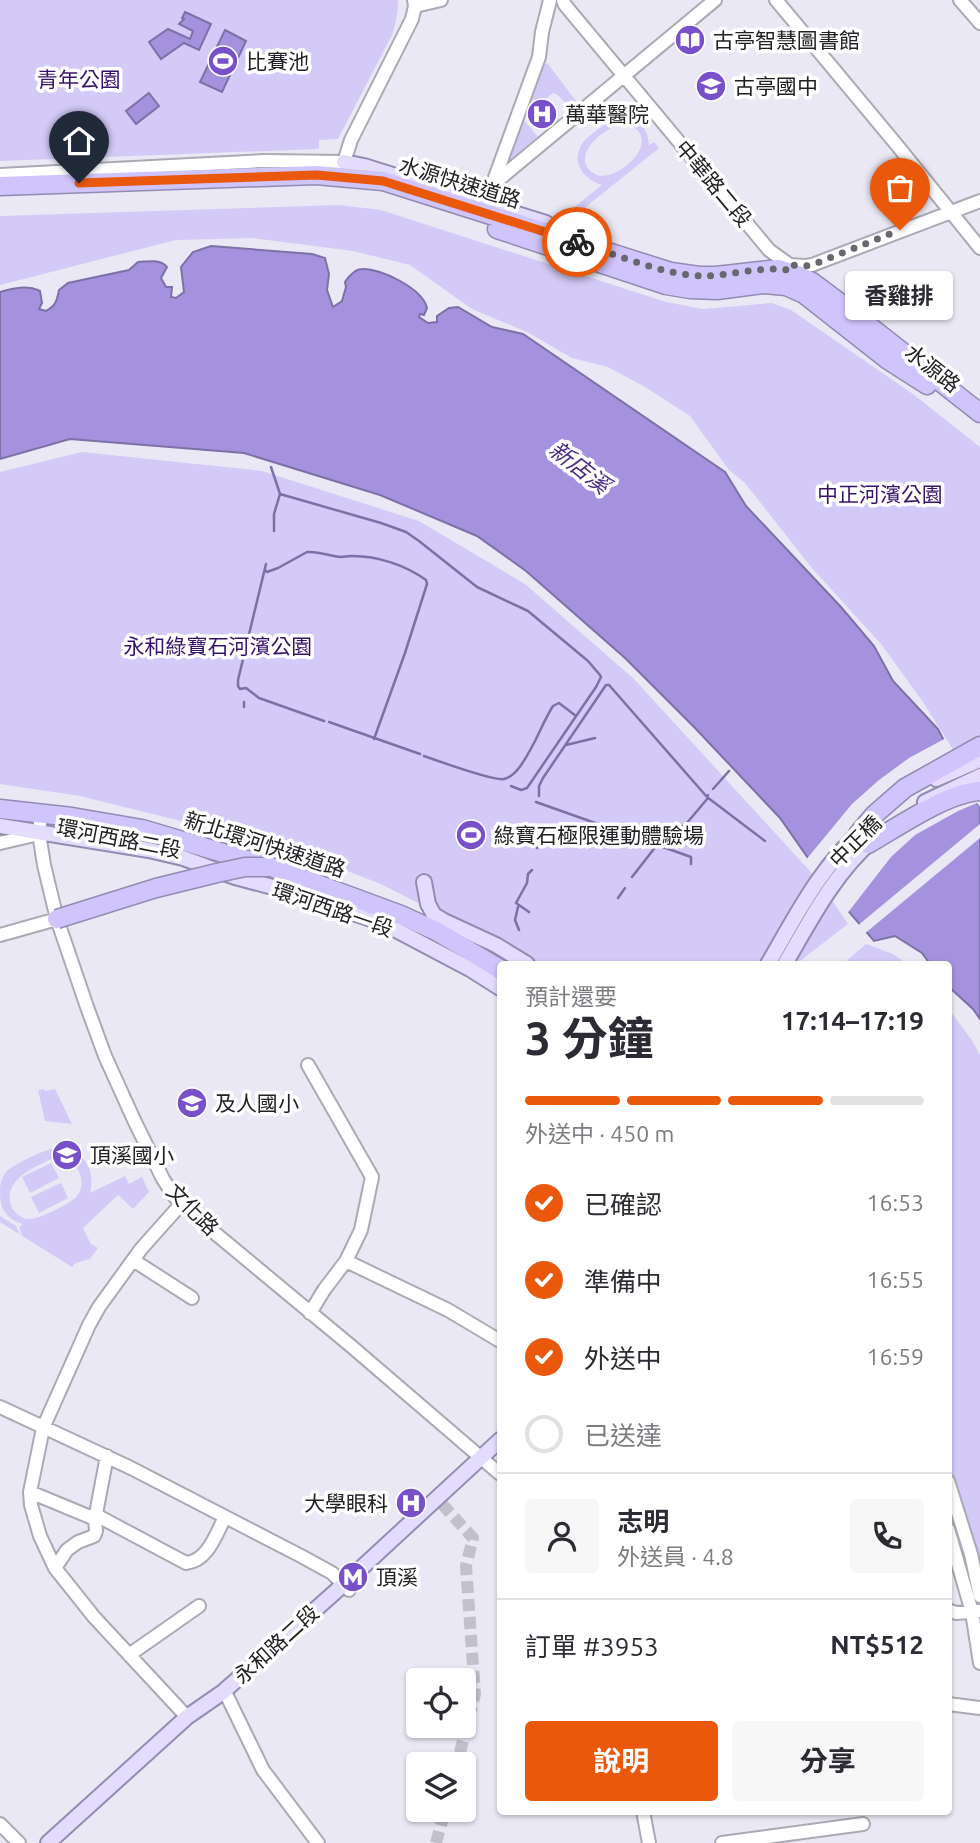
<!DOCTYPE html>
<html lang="zh-TW">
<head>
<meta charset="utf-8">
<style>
  body { margin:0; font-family:Ubuntu,"Noto Sans TC",sans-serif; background:#f7f7f7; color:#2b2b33; height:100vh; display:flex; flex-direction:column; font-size:26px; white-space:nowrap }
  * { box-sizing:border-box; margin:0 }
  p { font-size:23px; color:#7c7c81 }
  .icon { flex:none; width:38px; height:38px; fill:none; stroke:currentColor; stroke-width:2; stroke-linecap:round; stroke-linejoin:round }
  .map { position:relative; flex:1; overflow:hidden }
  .panel { position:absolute; left:497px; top:961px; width:455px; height:854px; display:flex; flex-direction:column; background:#fff; border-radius:7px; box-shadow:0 2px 5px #0004 }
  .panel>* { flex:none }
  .fabs { position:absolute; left:406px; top:1668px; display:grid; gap:14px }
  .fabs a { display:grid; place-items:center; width:70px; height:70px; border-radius:7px; background:#fff; box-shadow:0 2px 5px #0004; font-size:35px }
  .pin { position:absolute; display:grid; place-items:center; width:60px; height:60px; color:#fff; margin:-72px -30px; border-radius:50% 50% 50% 0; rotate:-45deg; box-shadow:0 0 7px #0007 }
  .pin .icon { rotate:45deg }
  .courier { position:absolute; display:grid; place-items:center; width:70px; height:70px; margin:-35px; border:5px solid #ea580c; border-radius:50%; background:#fff; color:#222; box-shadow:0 2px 9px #0007 }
  .bubble { position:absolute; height:49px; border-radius:7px; background:#fff; box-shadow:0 2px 5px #0004; font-size:23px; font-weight:700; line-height:49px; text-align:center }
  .summary em { font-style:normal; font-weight:700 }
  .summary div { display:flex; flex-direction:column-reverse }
  .summary { display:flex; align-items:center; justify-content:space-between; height:119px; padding:0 28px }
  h1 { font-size:46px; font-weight:700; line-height:52px }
  .bar { display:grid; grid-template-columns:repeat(4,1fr); gap:10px 7px; align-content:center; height:84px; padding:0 28px }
  .bar i { height:9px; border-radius:5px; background:#e1e1e2 }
  .bar .on { background:#ea580c }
  .bar p { grid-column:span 4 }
  .line { display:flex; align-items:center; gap:18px; padding:0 28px; border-top:2px solid #e1e1e2 }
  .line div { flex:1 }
  .round { display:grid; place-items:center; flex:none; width:74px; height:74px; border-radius:7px; background:#f7f7f7 }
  ol { padding:0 28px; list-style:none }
  li { display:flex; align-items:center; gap:21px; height:77px }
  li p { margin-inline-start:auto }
  li .icon { padding:7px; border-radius:50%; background:#ea580c; color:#fff; stroke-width:4 }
  li:last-child { color:#7c7c81 }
  li i { width:38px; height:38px; border:4px solid #e1e1e2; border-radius:50% }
  .button { display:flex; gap:14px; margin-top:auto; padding:14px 28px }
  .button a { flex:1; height:80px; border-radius:7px; background:#ea580c; color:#fff; font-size:28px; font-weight:700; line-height:80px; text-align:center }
  .button a+a { background:#f7f7f7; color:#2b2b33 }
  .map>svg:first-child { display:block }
  .green { fill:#d3caf7; fill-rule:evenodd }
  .water { fill:#a492de; stroke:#7d70a6; stroke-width:2 }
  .pier { fill:#eae8f4 }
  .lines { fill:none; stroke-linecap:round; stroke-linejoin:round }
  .stream { stroke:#7d70a6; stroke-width:2.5 }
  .minor-tunnel { stroke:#c2c0cb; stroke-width:12; stroke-dasharray:12 6; stroke-linecap:butt }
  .minor-casing { stroke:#aba9b4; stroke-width:16 }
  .major-casing { stroke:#938bb1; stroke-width:18 }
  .highway-casing { stroke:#938bb1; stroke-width:21 }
  .minor { stroke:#fff; stroke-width:12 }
  .major { stroke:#e3dcfd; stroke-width:14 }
  .highway { stroke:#d0c4fc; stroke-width:18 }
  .highway-bridge-casing { stroke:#938bb1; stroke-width:21; stroke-linecap:butt }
  .highway-bridge { stroke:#d0c4fc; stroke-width:18 }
  .done { stroke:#67676d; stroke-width:7; stroke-dasharray:0 12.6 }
  .route { stroke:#ea580c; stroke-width:9 }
  .labels { text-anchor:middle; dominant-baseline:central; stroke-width:7; stroke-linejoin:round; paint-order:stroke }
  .poi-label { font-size:21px; fill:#212125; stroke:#fff; text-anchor:start }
  .park-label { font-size:21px; fill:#36116b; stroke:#fff }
  .street-label { font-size:21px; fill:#212125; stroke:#fff }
  .water-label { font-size:23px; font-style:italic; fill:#4a2c85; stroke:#fff }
</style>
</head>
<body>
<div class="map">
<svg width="980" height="1843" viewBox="0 0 980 1843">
  <rect width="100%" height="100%" fill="#eae8f4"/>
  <path class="green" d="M0,0H398C398,13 396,23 392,35L338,139L319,140V149L0,161Z
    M541,63L548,64L579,105L574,109L567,101L565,103L558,95L553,93L523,116Z
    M621,116C639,117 648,128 649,145L654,142L659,148L577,214L572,209L602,185C585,180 571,164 581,146C584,139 591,135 597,130C605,124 611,118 621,116ZM627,124C668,139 613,188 593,173C568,155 608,123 627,124Z
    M522,118L539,138L504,166Z
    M339,205L381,210L666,302L703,309L772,303L791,310L913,394L980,447V793L923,702L881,644L811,567L745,483L729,470L690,416L645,387L608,367L572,358L527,332L472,309L410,265L353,251L252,238L176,240L0,285V216Z
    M82,452L262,471L419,521L525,584L634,679L819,881L848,924L796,964H523L477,933L381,884L230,826L185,822L80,796L0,784V472Z
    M866,944L893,954L907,964H843Z
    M948,1008L971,1039L980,1055V1594L949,1483Z
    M44,1089L45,1091L55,1089L72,1124L45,1121L38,1090Z
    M55,1148C82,1148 96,1167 90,1193L125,1176L129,1184L142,1177L149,1192L133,1209L114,1191L118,1195L83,1228L91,1244L98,1248L90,1259L75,1263L72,1267L0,1222V1216L16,1226L19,1233L22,1235L19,1227L23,1224C7,1219 0,1210 0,1192C0,1185 1,1178 6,1172C14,1164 44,1150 55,1148ZM57,1158C62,1159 68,1160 72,1163C82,1170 85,1187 77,1196C72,1203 38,1220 29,1219C22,1219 16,1214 12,1208C0,1181 34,1167 52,1159Z
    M51,1163L59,1178L30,1193L22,1177Z
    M61,1183L68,1198L39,1213L31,1197Z"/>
  <path class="water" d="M185,12L211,24L199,50L184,43L161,59L149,42L168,29L190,39L193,31L179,24L184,19L182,18Z
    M225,30L246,41L222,92L200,82Z
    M149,93L159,106L136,124L126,111Z
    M211,246L312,254L325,258L329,274L327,290L333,307L342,301L346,287L345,282C349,276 355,269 362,269C381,268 423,289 427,308L424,315L420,314L419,317L428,323L437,322V316L449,308L458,307L492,327L523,334L725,472L746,506L841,607L874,646L893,681L938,729L973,797L980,807V1019L973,1009L949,987L948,964H930L922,953L895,936L874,941L831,891L780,818L695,728L625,658L526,571L477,536L380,495L244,453L70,439L0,459V292C14,288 27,285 40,291L42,303L39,309L46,311C56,306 57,300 59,290L68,283L129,270L138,262C147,262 160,258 167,267L161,278L166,287H172L171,297L176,298L184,292L181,267L193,252Z"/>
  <path class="pier" d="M946,738L980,801V807L977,803L958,811L915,835L891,857L846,915L828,893L805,861L852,804L879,780L909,758Z
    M980,824V838L863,935L856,927Z"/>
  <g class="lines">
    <path class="stream" d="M271,467L280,494L274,514V531
      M280,494L381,523L406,532L419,541L477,587L528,611L588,661L600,675L601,677L596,687L527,788L521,790L511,786
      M265,570L267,572L278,568L307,552C319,551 329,556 341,557C346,557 346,556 352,556C378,556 405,565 426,580L427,584L405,653L374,739
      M240,689L238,686V680L266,564
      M240,689L246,688L259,698L324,721
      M244,702V707
      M329,722L420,754
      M566,745L595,738
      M424,756C438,761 494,781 504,779C518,776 529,752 535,741C541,729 546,717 553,706L559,703L576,716
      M713,789L729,771
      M708,795L707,797L765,841
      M539,796V786L543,778L606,685H609L707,797
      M536,802L691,857V864
      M530,837L535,842L537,848
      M666,837L686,824L708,798
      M632,877L657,845
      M618,898L625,888
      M518,907L515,920L519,930
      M529,912L516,903L527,883L528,874L532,870"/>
    <path class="minor-tunnel" d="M442,1504L473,1538L466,1566L475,1694L457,1764
      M436,1843L445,1810"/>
    <g class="minor-casing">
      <path id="minor" d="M563,0L565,5L769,250L798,271
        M776,0L896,144L980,248
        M960,0L980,23
        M415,6L441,0
        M0,175L264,161L344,162L351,140L412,19L415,6L414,0
        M493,183L539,57L542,32L550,0
        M474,200L715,0
        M790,265L805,266L812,265L980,201
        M40,823L39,833L44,865L57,919L87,1007L105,1056L134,1120L163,1179L175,1197L210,1229L351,1346L500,1474
        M0,843L30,836L39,833
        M0,935L57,919
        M308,1065L372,1177L361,1230L346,1261L324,1290L310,1313
        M182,1203L141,1249L99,1307L89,1325L43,1428L30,1492L31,1505L40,1536L55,1568L94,1617L187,1717
        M133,1260L192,1298
        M346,1261L448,1310L500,1341
        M0,1407L131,1468L301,1556L332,1573L349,1590
        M948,1481L971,1554L980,1596
        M30,1492L95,1519
        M96,1515L186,1563C208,1561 216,1534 225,1517
        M948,1529L972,1612L980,1663
        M55,1568L67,1550L78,1542L94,1536L96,1531L95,1519L107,1456
        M948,1610L956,1613L980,1611
        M129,1655L199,1606
        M223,1692L227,1696L263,1770L318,1843
        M948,1704L980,1708
        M643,1811L649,1843
        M0,1824L19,1843
        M722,1843L863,1824"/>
    </g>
    <g class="major-casing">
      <path id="major" d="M344,162L364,166L546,223
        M936,779L980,760
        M925,802L980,776
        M0,826L149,850L183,858L235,877L284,890L383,923L470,969L500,988
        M424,882L428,904L434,915L444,921L496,945L527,964
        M768,964C796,916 821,865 865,828
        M785,964C811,919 835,872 875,838
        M48,1843L187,1717L223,1692L344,1584L500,1440"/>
    </g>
    <g class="highway-casing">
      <path id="highway" d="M0,186L316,175L383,181L671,272L699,276H716L779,269L798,275L812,282L840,303L980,413
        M497,229L666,285L690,289L717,290L764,284L786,286L804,294L888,360L927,385
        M0,809L72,817L142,829L271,867L401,915L436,931L500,969
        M858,834L874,815L905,788L980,746
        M868,844C898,827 946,793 980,791"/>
    </g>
    <use href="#minor" class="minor"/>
    <use href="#major" class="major"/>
    <use href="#highway" class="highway"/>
    <g class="highway-bridge-casing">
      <path id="highway-bridge" d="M57,919L156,888L217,873L245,867H271"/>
    </g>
    <use href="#highway-bridge" class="highway-bridge"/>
  </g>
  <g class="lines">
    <path class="done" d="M577,242C614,254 664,275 702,276C730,276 759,266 788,270L789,265L805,266L812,265L900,230"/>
    <path class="route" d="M79,183L317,175L383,181L577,242"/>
  </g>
  <defs>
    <g id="library-disc" transform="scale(1.575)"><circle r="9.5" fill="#7851ca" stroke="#fff"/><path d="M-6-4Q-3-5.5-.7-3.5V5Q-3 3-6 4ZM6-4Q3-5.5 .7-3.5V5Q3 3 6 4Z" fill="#fff"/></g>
    <g id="stadium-disc" transform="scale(1.575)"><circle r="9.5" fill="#7851ca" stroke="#fff"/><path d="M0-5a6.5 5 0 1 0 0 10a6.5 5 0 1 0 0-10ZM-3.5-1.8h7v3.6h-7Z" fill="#fff"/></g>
    <g id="school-disc" transform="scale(1.575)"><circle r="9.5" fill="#7851ca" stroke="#fff"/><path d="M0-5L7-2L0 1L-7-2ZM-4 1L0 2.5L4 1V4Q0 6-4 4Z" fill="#fff"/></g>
    <g id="hospital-disc" transform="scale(1.575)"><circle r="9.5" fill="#7851ca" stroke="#fff"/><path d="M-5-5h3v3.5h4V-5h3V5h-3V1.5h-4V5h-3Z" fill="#fff"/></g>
    <g id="metro-disc" transform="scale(1.575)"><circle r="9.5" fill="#7851ca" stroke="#fff"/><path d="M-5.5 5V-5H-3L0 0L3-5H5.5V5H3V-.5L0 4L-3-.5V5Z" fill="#fff"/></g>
  </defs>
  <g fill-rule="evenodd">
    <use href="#library-disc" x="690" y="40"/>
    <use href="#stadium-disc" x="223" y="61"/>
    <use href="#school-disc" x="711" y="86"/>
    <use href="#hospital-disc" x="542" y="114"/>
    <use href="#stadium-disc" x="471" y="835"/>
    <use href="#school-disc" x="192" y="1103"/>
    <use href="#school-disc" x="67" y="1155"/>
    <use href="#hospital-disc" x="411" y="1503"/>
    <use href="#metro-disc" x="353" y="1577"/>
  </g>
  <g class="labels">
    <g class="poi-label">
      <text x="713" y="40">古亭智慧圖書館</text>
      <text x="246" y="61">比賽池</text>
      <text x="734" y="86">古亭國中</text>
      <text x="565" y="114">萬華醫院</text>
      <text x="494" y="835">綠寶石極限運動體驗場</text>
      <text x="215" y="1103">及人國小</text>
      <text x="90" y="1155">頂溪國小</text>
      <text x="388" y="1503" text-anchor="end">大學眼科</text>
      <text x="376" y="1577">頂溪</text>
    </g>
    <g class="park-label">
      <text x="79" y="79">青年公園</text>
      <text x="880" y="494">中正河濱公園</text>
      <text x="218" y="646">永和綠寶石河濱公園</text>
    </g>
    <g class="street-label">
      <text transform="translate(460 182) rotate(17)">水源快速道路</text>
      <text transform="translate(714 183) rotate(50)">中華路二段</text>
      <text transform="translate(933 368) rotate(38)">水源路</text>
      <text transform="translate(119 838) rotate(11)">環河西路二段</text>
      <text transform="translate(855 841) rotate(-45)">中正橋</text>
      <text transform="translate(265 844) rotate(18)">新北環河快速道路</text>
      <text transform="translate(333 909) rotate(19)">環河西路一段</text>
      <text transform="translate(193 1209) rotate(45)">文化路</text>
      <text transform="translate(276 1644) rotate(-42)">永和路二段</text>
    </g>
    <g class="water-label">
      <text transform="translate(580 467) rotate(38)">新店溪</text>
    </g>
  </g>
</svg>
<div class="fabs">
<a><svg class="icon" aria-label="locate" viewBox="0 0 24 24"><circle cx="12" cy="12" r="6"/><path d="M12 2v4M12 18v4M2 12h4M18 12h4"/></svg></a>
<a><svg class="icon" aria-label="layers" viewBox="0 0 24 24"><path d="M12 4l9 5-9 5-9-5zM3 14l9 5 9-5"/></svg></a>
</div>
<div class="pin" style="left:900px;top:230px;background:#ea580c"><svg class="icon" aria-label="bag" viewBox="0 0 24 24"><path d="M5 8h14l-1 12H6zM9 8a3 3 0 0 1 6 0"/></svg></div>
<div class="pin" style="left:79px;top:183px;background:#1f2937"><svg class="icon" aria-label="home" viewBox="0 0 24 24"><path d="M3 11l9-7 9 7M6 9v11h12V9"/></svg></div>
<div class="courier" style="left:577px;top:242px"><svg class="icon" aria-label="bike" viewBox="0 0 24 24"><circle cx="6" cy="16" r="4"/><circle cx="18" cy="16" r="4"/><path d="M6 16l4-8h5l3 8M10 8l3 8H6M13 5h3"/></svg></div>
<div class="bubble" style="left:845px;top:271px;width:108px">香雞排</div>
<section class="panel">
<div class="summary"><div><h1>3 分鐘</h1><p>預計還要</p></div><em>17:14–17:19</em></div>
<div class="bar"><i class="on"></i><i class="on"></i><i class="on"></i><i></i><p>外送中 · 450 m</p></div>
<ol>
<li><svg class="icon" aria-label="check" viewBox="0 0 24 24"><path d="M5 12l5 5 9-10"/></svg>已確認<p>16:53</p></li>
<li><svg class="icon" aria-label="check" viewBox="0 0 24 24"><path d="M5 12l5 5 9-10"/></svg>準備中<p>16:55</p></li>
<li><svg class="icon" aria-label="check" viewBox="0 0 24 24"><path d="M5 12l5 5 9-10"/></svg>外送中<p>16:59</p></li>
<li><i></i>已送達</li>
</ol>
<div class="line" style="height:126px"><a class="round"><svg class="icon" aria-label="person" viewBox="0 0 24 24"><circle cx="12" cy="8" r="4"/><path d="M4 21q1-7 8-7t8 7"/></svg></a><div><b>志明</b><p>外送員 · 4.8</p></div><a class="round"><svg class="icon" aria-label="phone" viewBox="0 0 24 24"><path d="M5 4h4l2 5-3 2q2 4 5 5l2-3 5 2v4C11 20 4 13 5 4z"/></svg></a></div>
<div class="line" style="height:91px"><div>訂單 #3953</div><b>NT$512</b></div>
<div class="button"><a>說明</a><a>分享</a></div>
</section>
</div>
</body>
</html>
